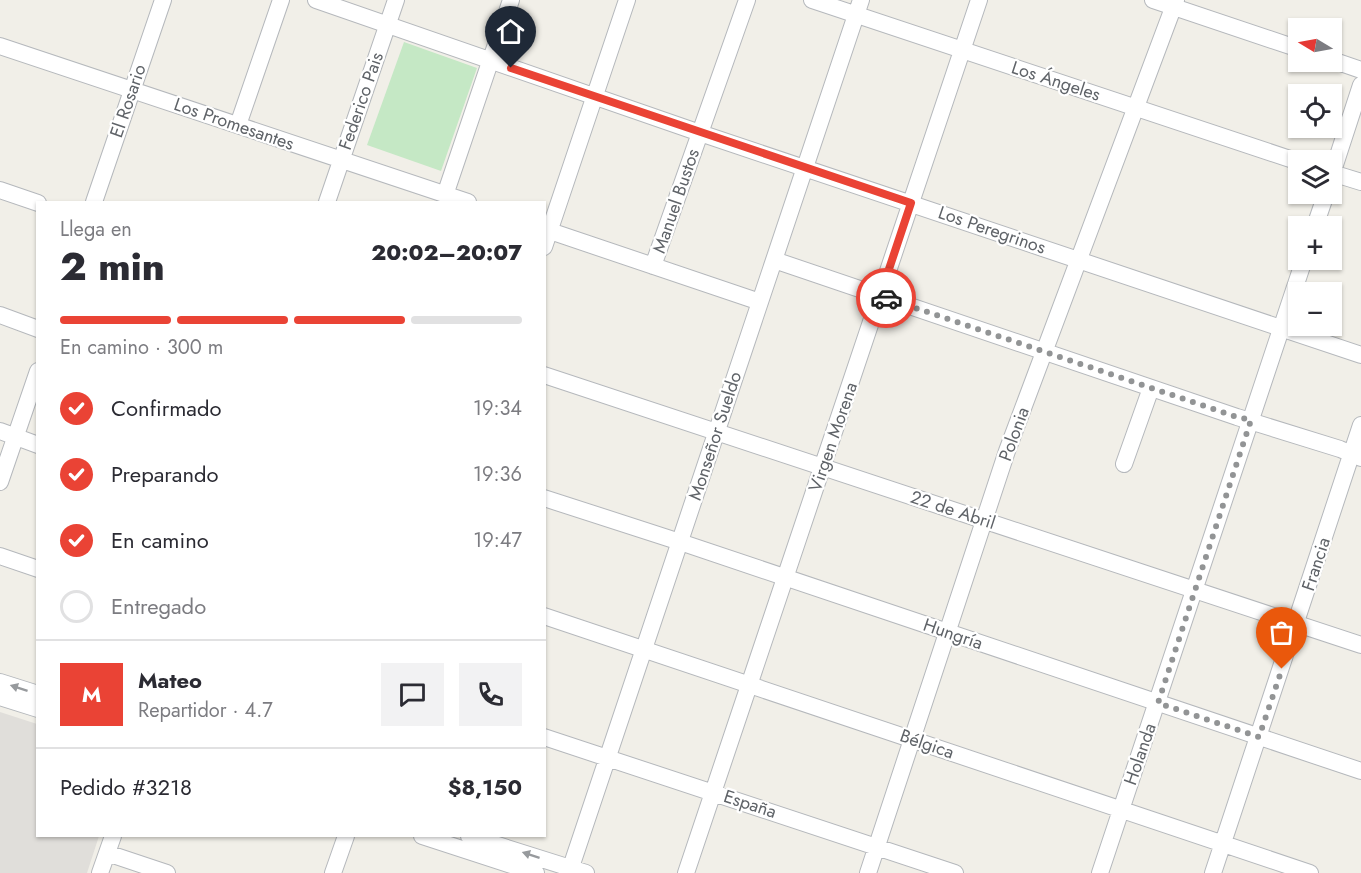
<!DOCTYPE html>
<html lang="es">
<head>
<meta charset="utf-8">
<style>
  body { margin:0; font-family:Jost,sans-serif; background:#f2f2f3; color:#2b2b33; height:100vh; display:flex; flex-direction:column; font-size:22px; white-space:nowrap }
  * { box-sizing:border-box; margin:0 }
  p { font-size:20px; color:#7c7c81 }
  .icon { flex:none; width:33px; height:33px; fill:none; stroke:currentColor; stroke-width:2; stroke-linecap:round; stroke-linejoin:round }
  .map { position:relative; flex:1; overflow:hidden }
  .side { position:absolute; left:36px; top:201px; width:510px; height:636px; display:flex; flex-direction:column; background:#fff; border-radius:0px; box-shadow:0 2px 4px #0004 }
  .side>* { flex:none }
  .needle { width:39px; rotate:280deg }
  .buttons { position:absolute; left:1288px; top:18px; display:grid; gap:12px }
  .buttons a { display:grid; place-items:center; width:54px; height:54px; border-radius:0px; background:#fff; box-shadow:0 2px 4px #0004; font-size:30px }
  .pin { position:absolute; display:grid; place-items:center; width:51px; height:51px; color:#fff; margin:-62px -26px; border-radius:50% 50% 50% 0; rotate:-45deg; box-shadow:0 0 6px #0007 }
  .pin .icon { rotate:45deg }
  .courier { position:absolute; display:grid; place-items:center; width:60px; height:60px; margin:-30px; border:4px solid #ea4335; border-radius:50%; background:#fff; color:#222; box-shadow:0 2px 8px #0007 }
  .summary em { font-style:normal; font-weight:800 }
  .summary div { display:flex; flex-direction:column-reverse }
  .summary { display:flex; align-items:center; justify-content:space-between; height:102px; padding:0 24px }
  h1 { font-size:39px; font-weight:800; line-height:45px }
  .bar { display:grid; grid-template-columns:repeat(4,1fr); gap:9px 6px; align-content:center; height:72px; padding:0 24px }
  .bar i { height:8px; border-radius:4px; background:#e1e1e2 }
  .bar .current { background:#ea4335 }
  .bar p { grid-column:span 4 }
  .line { display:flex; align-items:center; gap:15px; padding:0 24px; border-top:2px solid #e1e1e2 }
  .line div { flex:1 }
  .round { display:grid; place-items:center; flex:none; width:63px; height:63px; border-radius:0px; background:#f2f2f3 }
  ol { padding:0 24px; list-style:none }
  li { display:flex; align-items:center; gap:18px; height:66px }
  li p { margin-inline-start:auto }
  li .icon { padding:6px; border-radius:50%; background:#ea4335; color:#fff; stroke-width:4 }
  li:last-child { color:#7c7c81 }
  li i { width:33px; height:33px; border:3px solid #e1e1e2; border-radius:50% }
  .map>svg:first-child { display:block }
  .industrial { fill:#e0deda }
  .green { fill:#c5e8c5 }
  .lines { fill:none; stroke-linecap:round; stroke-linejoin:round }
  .minor-casing { stroke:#b5b8bc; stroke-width:18 }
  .minor { stroke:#fff; stroke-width:16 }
  .oneway { fill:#979a9d }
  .done { stroke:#929495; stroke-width:6; stroke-dasharray:0 10.8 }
  .route { stroke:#ea4335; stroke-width:8 }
  .labels { text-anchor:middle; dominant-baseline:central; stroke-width:4.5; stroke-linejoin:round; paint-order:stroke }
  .street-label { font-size:18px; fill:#5f6368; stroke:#fff }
</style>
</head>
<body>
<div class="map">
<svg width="1361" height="873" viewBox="0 0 1361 873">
  <rect width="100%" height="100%" fill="#f1efe8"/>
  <path class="industrial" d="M0,712L37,724L38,836H99L87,873H0Z"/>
  <path class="green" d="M404,42L477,68L441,171L367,145Z"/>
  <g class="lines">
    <g class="minor-casing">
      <path id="minor" d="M316,0L700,133L1361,355
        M812,0L1299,162
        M1153,0L1299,49
        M0,46L468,202
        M1332,60L1361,70
        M238,125L281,0
        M1332,173L1361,182
        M1332,174L1361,85
        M0,190L38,203
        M445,195L511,0
        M94,202L163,0
        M327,202L396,0
        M1315,226L1326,194
        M544,229L760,302
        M544,247L627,0
        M774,260L1237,417L1340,449L1361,458
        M653,266L747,0
        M0,315L38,329
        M544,375L1361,645
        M0,431L38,445
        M1124,464L1151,388
        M0,482L38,371
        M544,498L680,542L1361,771
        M0,556L38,569
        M544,616L1310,873
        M0,682L38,694
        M0,697L38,709
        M544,737L955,873
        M422,836L536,873
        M469,836L586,873
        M107,853L167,873
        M100,873L113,836
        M333,873L346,836
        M569,873L861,0
        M686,873L979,0
        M868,873L1007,451L1176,0
        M1100,873L1304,260
        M1213,873L1361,425"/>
    </g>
    <use href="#minor" class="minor"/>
  </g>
  <defs><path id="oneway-solid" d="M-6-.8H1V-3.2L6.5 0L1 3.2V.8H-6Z" transform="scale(1.5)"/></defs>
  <g class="oneway">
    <use href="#oneway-solid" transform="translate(19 688) rotate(-162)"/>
    <use href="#oneway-solid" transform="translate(531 855) rotate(-162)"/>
  </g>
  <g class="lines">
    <path class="done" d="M886,298L1237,417L1251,420L1158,703L1259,737L1282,669"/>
    <path class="route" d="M511,68L911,203L880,296L886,298"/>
  </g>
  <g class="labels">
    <g class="street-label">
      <text transform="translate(1056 81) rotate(18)">Los Ángeles</text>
      <text transform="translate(128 101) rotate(-71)">El Rosario</text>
      <text transform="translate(361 101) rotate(-71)">Federico Pais</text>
      <text transform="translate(234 124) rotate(19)">Los Promesantes</text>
      <text transform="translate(676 201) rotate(-71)">Manuel Bustos</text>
      <text transform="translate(992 230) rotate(19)">Los Peregrinos</text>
      <text transform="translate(1014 434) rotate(-70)">Polonia</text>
      <text transform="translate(715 436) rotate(-72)">Monseñor Sueldo</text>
      <text transform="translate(833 437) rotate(-71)">Virgen Morena</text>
      <text transform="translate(953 510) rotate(18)">22 de Abril</text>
      <text transform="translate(1316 564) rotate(-72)">Francia</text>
      <text transform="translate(953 634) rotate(19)">Hungría</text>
      <text transform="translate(927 744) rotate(19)">Bélgica</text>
      <text transform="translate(1140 754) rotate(-71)">Holanda</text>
      <text transform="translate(750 804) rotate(18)">España</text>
    </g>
  </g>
</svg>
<div class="buttons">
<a><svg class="needle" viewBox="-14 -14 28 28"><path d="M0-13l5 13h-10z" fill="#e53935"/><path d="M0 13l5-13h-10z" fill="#7c7c81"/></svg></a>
<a><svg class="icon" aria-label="locate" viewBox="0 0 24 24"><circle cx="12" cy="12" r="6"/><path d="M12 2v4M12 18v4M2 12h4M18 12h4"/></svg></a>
<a><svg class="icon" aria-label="layers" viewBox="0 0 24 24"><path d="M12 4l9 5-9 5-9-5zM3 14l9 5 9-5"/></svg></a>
<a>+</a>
<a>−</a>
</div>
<div class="pin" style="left:1282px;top:669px;background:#ea580c"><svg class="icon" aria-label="bag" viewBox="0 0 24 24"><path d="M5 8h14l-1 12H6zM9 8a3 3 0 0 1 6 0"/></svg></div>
<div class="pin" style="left:511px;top:68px;background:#1f2937"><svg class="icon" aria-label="home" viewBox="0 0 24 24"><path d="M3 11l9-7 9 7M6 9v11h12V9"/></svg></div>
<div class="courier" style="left:886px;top:298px"><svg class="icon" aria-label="car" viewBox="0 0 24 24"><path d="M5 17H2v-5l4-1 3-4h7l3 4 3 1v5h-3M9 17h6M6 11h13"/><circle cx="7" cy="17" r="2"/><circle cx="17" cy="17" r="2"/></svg></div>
<section class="side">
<div class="summary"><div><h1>2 min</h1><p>Llega en</p></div><em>20:02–20:07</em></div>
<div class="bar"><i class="current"></i><i class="current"></i><i class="current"></i><i></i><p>En camino · 300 m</p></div>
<ol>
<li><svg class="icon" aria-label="check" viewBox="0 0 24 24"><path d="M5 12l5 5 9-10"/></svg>Confirmado<p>19:34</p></li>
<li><svg class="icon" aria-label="check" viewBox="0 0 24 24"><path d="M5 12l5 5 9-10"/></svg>Preparando<p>19:36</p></li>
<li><svg class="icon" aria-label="check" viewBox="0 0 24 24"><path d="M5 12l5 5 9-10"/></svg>En camino<p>19:47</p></li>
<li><i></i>Entregado</li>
</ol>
<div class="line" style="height:108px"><b class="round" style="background:#ea4335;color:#fff">M</b><div><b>Mateo</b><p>Repartidor · 4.7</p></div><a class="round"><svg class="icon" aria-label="chat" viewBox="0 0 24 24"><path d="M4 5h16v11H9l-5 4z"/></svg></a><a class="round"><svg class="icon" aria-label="phone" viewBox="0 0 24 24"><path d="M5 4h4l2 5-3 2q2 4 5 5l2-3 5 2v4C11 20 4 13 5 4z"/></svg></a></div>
<div class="line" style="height:78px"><div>Pedido #3218</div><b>$8,150</b></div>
</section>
</div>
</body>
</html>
